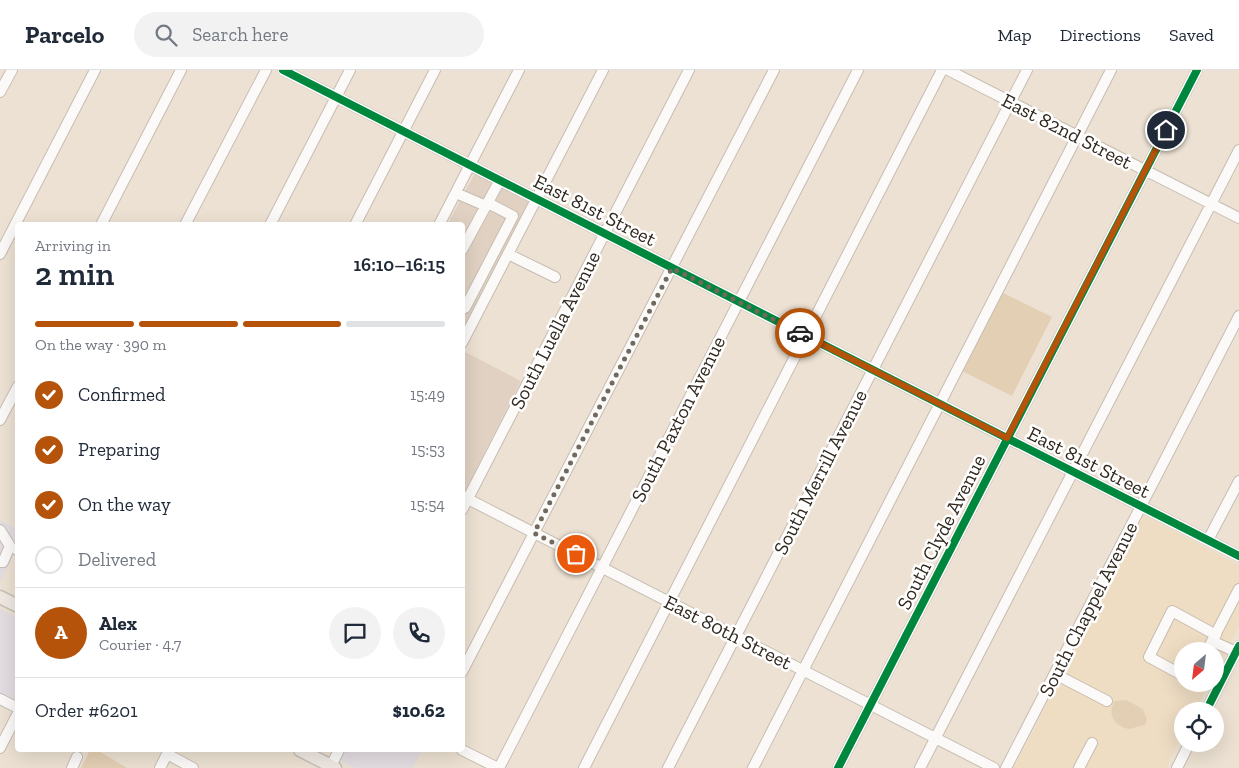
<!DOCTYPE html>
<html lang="en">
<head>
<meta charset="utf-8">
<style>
  body { margin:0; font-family:"Zilla Slab",serif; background:#f2f2f3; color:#1f2937; height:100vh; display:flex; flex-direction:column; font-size:19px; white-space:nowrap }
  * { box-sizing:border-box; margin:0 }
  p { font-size:16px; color:#747a83 }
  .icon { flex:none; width:28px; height:28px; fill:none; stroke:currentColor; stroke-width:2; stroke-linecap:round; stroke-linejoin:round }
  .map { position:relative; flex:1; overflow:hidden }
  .panel { position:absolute; left:15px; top:152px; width:450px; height:530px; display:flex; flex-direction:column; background:#fff; border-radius:5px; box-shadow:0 5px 20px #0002 }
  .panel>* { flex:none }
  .needle { width:32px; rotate:208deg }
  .tools { position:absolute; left:1174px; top:572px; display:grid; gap:10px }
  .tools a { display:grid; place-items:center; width:50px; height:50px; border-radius:50%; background:#fff; box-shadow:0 5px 20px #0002; font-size:25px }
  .pin { position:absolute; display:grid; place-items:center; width:42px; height:42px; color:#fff; margin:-21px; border:2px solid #fff; border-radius:50%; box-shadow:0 1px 5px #0007 }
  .courier { position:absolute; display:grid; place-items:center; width:50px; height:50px; margin:-25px; border:4px solid #b45309; border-radius:50%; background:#fff; color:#222; box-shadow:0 1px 6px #0007 }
  .head em { font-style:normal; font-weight:600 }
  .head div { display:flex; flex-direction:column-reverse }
  .head { display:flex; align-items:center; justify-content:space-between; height:85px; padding:0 20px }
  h1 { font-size:32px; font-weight:600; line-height:38px }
  .bar { display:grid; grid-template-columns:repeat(4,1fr); gap:8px 5px; align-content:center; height:60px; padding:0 20px }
  .bar i { height:6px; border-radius:4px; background:#e0e1e3 }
  .bar .current { background:#b45309 }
  .bar p { grid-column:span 4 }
  .line { display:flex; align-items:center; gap:12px; padding:0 20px; border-top:1px solid #e0e1e3 }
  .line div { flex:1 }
  .round { display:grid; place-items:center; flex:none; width:52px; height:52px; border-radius:26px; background:#f2f2f3 }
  ol { padding:0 20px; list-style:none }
  li { display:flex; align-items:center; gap:15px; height:55px }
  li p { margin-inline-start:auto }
  li .icon { padding:5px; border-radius:50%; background:#b45309; color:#fff; stroke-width:4 }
  li:last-child { color:#747a83 }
  li i { width:28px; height:28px; border:2px solid #e0e1e3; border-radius:50% }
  header { display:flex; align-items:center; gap:30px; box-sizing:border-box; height:70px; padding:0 25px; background:#fff; border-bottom:1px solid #e0e1e3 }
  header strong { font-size:24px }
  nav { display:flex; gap:28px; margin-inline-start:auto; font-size:18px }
  .search { width:350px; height:45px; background:#f2f2f3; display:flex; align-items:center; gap:12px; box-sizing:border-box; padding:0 18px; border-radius:28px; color:#747a83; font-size:19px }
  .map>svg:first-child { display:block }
  .commercial { fill:#e3dce1 }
  .built { fill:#eedcc3 }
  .medical { fill:#e0d1c2 }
  .green { fill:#e3cfb4 }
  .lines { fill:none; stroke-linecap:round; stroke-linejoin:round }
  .minor-casing { stroke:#c6bdb2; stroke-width:12 }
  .major-casing { stroke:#c7c2ba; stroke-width:15 }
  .minor { stroke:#fcfaf8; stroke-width:10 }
  .major { stroke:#efe8e2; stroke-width:12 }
  .cycleway-casing { stroke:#fff; stroke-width:11 }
  .cycleway { stroke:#00873e; stroke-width:8 }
  .done { stroke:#72695e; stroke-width:5; stroke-dasharray:0 9 }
  .route { stroke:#b45309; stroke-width:6 }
  .labels { text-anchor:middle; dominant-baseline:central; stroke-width:5; stroke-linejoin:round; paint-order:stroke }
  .street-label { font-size:20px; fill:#31291f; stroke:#fff }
</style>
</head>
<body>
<header>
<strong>Parcelo</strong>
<div class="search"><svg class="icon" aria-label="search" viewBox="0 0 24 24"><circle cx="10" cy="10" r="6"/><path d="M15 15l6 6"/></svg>Search here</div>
<nav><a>Map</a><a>Directions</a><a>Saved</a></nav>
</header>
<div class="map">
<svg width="1239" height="698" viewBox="0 0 1239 698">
  <rect width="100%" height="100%" fill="#ece1d2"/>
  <path class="commercial" d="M0,450L18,459L17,478L0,512Z
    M0,539L17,548L18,629L13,636L0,629Z
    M344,680H422L413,698H354L339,690Z"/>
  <path class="built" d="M1144,445L1239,495V556L1215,602V581H1182V614H1209L1195,641H1182V665L1166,698H1014Z"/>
  <path class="medical" d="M475,103L534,134L463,273L462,155H447Z
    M463,281L521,311L465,421L462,420Z"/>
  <path class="green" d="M1001,222L1052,247L1012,326L960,300Z
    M1126,630L1143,639L1147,650L1145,655L1129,659C1115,657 1106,643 1115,631Z
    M87,680H97L127,698H81L89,682Z"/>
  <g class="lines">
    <g class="minor-casing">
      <path id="minor" d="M283,0L1239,486
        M948,0L1239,148
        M0,22L12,0
        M456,123L486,136
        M101,155L181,0
        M185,155L266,0
        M270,155L350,0
        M355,155L435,0
        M439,155L519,0
        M462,180L500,110
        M0,184L95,0
        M508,184L555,207
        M462,237L465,238L513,146L488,133
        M462,273L603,0
        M0,350L18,316
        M462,426L994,698
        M462,440L689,0
        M0,460L10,476L3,492H0
        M1208,470L1239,411
        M17,480L18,478
        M1212,571L1239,519
        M1207,581L1212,571L1236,582
        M462,602L774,0
        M1055,604L1107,631
        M1182,605L1149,587L1172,541L1216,565
        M0,629L18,638
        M1206,641L1239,576
        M0,678L18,643
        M462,680L498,698
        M167,684L193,698
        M72,698L77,687
        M160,698L169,680
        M330,698L339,680
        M499,698L858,0
        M584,698L942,0
        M668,698L1027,0
        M753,698L1111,0
        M838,698L1197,0
        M920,698L1239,80
        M1006,698L1239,246
        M1079,698L1092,673
        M1177,698L1189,674"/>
    </g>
    <g class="major-casing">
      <path id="major" d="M0,527L18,536
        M300,680L335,698"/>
    </g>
    <use href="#minor" class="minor"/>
    <use href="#major" class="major"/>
    <g class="cycleway-casing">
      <path id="cycleway" d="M283,0L1239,486
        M1206,641L1239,576
        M838,698L1197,0"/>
    </g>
    <use href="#cycleway" class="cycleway"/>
  </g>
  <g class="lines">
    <path class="done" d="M576,484L534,463L672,198L800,263"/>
    <path class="route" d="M800,263L1007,368L1166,60"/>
  </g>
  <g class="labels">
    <g class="street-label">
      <text transform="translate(1067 61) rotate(27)">East 82nd Street</text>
      <text transform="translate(595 140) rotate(27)">East 81st Street</text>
      <text transform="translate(555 260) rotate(-63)">South Luella Avenue</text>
      <text transform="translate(678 349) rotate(-63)">South Paxton Avenue</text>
      <text transform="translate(1089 392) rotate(27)">East 81st Street</text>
      <text transform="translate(820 402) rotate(-63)">South Merrill Avenue</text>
      <text transform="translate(941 462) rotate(-63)">South Clyde Avenue</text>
      <text transform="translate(1088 539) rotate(-63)">South Chappel Avenue</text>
      <text transform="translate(728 562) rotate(27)">East 80th Street</text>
    </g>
  </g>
</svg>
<div class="tools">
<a><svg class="needle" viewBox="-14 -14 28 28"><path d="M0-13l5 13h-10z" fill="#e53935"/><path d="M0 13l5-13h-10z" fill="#747a83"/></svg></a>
<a><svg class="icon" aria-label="locate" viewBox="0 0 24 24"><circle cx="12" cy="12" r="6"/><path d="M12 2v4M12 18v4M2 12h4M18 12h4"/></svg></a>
</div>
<div class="pin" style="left:576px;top:484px;background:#ea580c"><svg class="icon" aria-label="bag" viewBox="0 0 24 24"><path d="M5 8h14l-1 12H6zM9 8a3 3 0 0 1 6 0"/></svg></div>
<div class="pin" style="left:1166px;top:60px;background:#1f2937"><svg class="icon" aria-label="home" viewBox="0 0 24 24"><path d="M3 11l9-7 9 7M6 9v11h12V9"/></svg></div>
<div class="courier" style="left:800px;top:263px"><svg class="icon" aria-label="car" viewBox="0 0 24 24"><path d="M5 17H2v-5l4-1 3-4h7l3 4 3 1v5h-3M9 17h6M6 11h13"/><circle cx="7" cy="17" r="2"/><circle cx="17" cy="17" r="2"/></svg></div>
<section class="panel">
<div class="head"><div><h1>2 min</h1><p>Arriving in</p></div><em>16:10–16:15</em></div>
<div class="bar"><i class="current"></i><i class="current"></i><i class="current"></i><i></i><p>On the way · 390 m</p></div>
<ol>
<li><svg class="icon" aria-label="check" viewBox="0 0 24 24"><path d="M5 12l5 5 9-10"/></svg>Confirmed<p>15:49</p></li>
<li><svg class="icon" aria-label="check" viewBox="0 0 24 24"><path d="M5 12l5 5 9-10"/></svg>Preparing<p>15:53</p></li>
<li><svg class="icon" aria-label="check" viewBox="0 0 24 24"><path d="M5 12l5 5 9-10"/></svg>On the way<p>15:54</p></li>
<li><i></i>Delivered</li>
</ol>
<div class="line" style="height:90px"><b class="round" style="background:#b45309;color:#fff">A</b><div><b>Alex</b><p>Courier · 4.7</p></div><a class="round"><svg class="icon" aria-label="chat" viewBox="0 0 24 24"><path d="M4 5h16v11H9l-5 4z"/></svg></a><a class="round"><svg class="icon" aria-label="phone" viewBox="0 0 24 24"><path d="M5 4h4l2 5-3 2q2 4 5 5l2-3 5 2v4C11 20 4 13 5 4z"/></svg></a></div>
<div class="line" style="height:65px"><div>Order #6201</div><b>$10.62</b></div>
</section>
</div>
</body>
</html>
